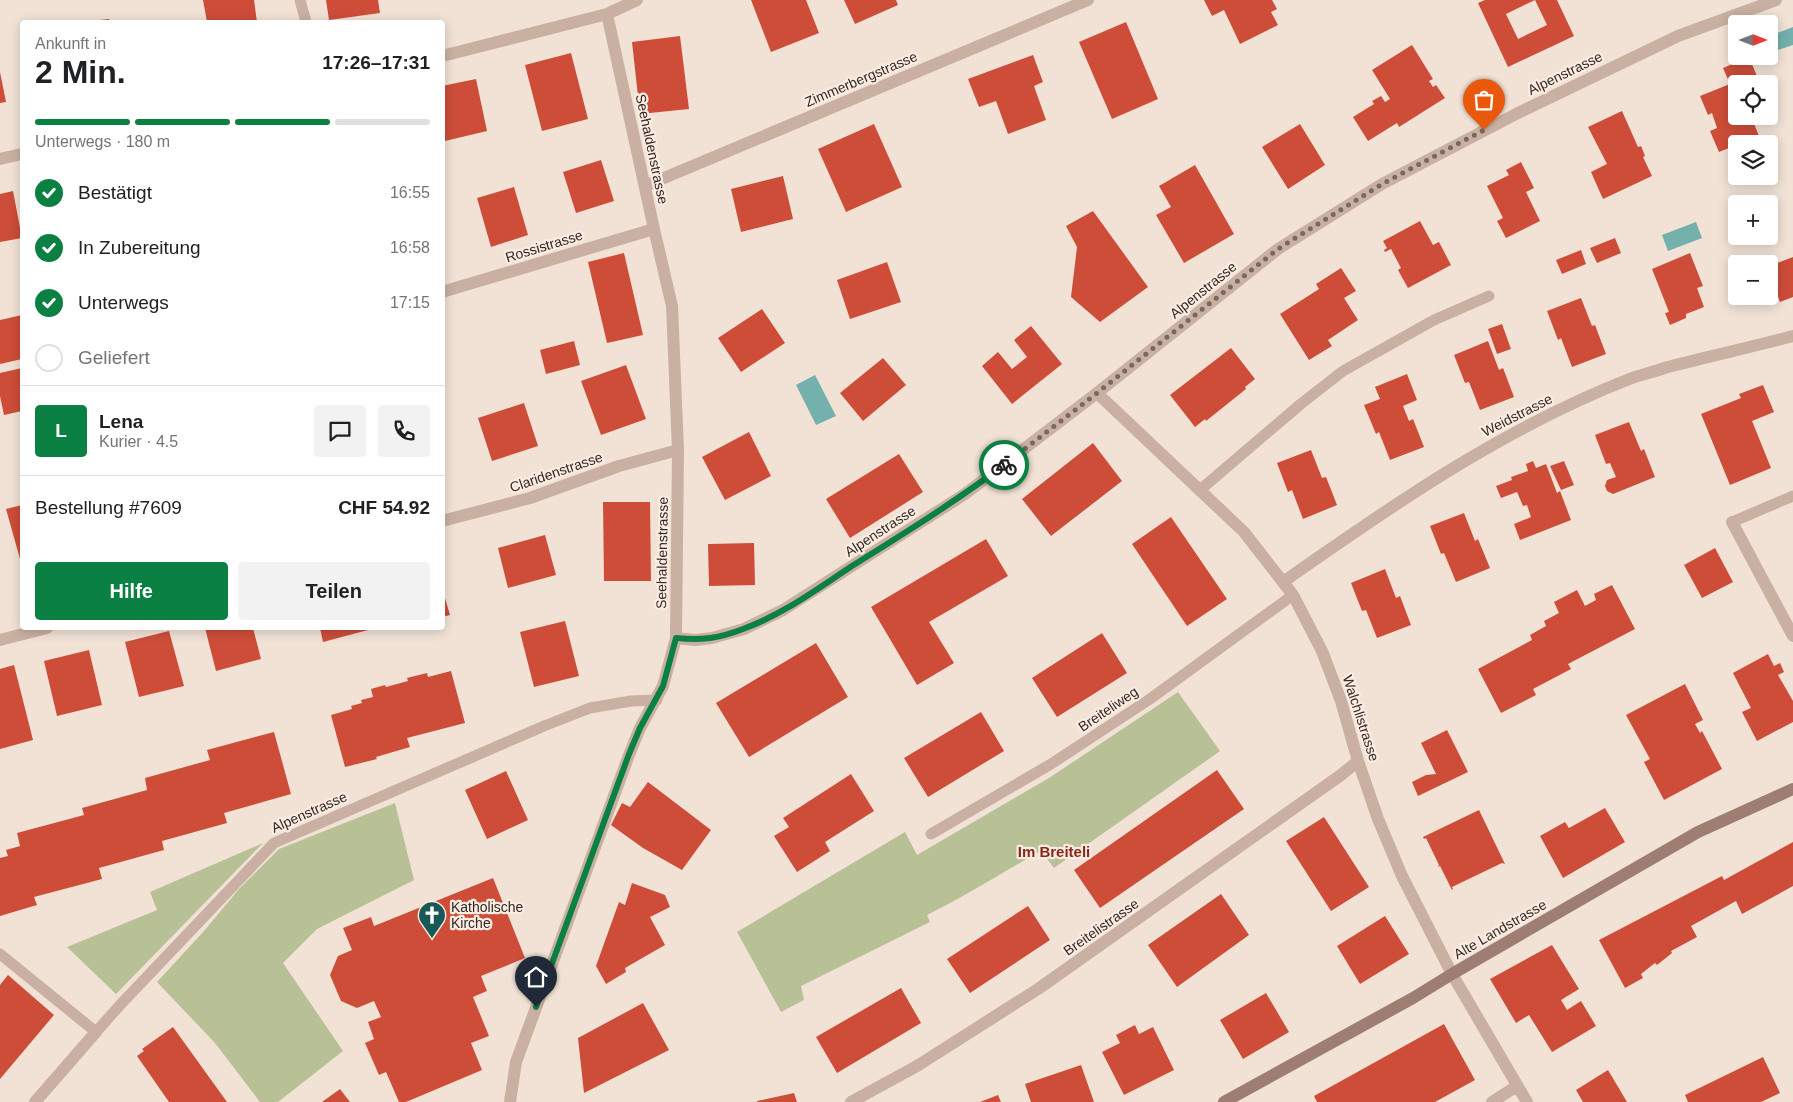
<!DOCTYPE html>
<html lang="de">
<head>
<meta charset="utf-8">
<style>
  body { margin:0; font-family:Helvetica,sans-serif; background:#f2f2f2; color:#202124; height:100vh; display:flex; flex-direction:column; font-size:19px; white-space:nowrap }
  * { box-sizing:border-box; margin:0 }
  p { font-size:16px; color:#757577 }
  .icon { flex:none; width:28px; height:28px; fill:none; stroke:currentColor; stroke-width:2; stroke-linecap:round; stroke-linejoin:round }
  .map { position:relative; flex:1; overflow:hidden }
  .details { position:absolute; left:20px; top:20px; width:425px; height:610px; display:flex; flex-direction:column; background:#fff; border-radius:5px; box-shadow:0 2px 12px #0003 }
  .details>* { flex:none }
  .needle { width:32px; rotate:90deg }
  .tools { position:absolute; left:1728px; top:15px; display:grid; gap:10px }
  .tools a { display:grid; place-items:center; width:50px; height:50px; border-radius:5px; background:#fff; box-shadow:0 2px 12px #0003; font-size:25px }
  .pin { position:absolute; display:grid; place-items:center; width:42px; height:42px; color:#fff; margin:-51px -21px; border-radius:50% 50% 50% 0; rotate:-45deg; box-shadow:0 0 5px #0007 }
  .pin .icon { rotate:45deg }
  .courier { position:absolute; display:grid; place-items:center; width:50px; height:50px; margin:-25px; border:4px solid #0b8043; border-radius:50%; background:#fff; color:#222; box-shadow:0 1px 6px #0007 }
  .overview em { font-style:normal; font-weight:700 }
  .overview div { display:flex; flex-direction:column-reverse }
  .overview { display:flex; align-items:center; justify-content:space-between; height:85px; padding:0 15px }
  h1 { font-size:32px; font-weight:700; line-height:38px }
  .bar { display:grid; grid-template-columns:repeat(4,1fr); gap:8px 5px; align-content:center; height:60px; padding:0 15px }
  .bar i { height:6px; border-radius:4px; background:#e0e0e0 }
  .bar .active { background:#0b8043 }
  .bar p { grid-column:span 4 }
  .line { display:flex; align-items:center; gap:12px; padding:0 15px; border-top:1px solid #e0e0e0 }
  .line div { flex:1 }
  .round { display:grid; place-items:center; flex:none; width:52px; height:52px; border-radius:5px; background:#f2f2f2 }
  ol { padding:0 15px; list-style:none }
  li { display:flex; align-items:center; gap:15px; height:55px }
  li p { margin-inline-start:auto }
  li .icon { padding:5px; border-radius:50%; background:#0b8043; color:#fff; stroke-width:4 }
  li:last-child { color:#757577 }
  li i { width:28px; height:28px; border:2px solid #e0e0e0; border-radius:50% }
  .action { display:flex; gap:10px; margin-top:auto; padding:10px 15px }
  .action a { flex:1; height:58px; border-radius:5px; background:#0b8043; color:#fff; font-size:20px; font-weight:700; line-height:58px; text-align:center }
  .action a+a { background:#f2f2f2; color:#202124 }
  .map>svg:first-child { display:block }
  .green { fill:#b8c196 }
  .water { fill:#74b0ac }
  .building { fill:#cd4d39 }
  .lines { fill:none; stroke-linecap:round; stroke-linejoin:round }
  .lane { stroke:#cab0a2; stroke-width:11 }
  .street { stroke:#cab0a2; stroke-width:12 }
  .secondary { stroke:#9e7e73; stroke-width:12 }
  .done { stroke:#766963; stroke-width:5; stroke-dasharray:0 9 }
  .route { stroke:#0b8043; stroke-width:6 }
  .labels { text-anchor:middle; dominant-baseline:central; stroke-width:4.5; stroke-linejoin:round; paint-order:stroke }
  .street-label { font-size:14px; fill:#342825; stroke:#faece2 }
  .poi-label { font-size:14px; fill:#342825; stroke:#faece2; text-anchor:start }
  .neighbourhood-label { font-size:15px; font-weight:bold; fill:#88281a; stroke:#faece2 }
</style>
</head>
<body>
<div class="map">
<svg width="1793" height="1102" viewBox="0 0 1793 1102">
  <rect width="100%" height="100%" fill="#f2e2d6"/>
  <path class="green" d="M1178,692L1220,751L1054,868L1041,851C1003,872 966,896 927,915L930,922L801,986L804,1000L781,1012L737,932L905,832L917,855L1049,778Z
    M395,803L414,880L317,929L283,963L343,1051L278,1102H260L215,1043L157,982L204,931L239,889L279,849Z
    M263,843L116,994L67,947L157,910L150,892Z"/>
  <path class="water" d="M1793,27V45L1769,53V36Z
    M1696,222L1702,238L1668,251L1662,235Z
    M815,375L836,416L816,425L796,385Z"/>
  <path class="building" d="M203,0H254L257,22H207Z
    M326,0H378L380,13L329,20Z
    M751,0H806L819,33L771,52Z
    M844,0H896L898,5L855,24Z
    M1204,0H1272L1277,9L1271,12L1278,25L1240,44L1224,10L1212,16Z
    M1485,0H1535L1506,14L1518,39L1547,25L1535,0H1557L1574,36L1508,67L1478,3Z
    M109,19L110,22H92V21Z
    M1126,22L1158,99L1112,119L1079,42Z
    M680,36L689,109L640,114L632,42Z
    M1412,45L1433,79L1429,81L1433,87L1436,85L1445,98L1399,127L1397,123L1368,141L1353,117L1374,104L1372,101L1381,96L1385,102L1390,99L1372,70Z
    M571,53L588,119L542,131L525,65Z
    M1033,55L1043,82L1034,86L1046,120L1008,134L996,101L979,107L968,79Z
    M1749,57L1759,81L1753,84H1736V116H1751L1759,136L1719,152L1710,131L1717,128L1712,113L1708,115L1700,96L1730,84L1723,68Z
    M0,72L6,102L0,103Z
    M476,79L487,131L445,141L442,130V86Z
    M1622,111L1638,147L1641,146L1645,156L1643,157L1652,176L1603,199L1591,172L1607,164L1588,127Z
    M874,124L902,187L846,212L818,149Z
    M1300,124L1325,165L1288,189L1262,147Z
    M601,160L614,201L576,213L563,172Z
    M1521,162L1534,188L1526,192L1540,221L1506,238L1497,221L1503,218L1487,186L1509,175L1506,170Z
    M1195,165L1234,234L1184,263L1156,215L1171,207L1159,186Z
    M783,176L793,219L741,232L731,189Z
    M514,187L528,235L491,247L477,198Z
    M13,191L22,238L0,242V194Z
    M1093,211L1148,287L1100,322L1071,297L1077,247L1066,226Z
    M1420,221L1433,245L1439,242L1451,265L1408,288L1398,270L1401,268L1391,249L1385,252L1384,250L1387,248L1383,241Z
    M1615,238L1621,253L1597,263L1590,248Z
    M1581,250L1586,264L1562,274L1556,260Z
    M624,253L643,335L607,343L588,262Z
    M1690,253L1703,286L1697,288L1704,307L1686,314V318L1670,325L1665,313L1669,312L1652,269Z
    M1793,257V297L1780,302L1769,272V266Z
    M887,262L901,302L850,319L837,280Z
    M1341,268L1356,291L1344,298L1358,320L1328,340L1332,346L1309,360L1280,314L1319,289L1316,284Z
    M1581,298L1592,326L1595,325L1606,354L1572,367L1561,338L1558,340L1547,311Z
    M762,309L785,343L741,372L718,338Z
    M22,315V359L0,364V320Z
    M1502,324L1511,349L1497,354L1488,329Z
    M1031,326L1062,364L1012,404L982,366L998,352L1012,369L1027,357L1014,340Z
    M574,341L580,365L546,374L540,350Z
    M1488,341L1499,370L1503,368L1514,397L1480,410L1469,382L1465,383L1454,355Z
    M1231,348L1255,379L1245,387L1246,389L1206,421L1205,419L1195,427L1170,395Z
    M883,358L906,385L863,421L840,393Z
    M626,365L646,419L601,435L581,381Z
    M22,368V411L4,415L0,396V373Z
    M1407,374L1417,400L1403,406L1409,421L1413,419L1424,447L1390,460L1379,432L1376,434L1364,405L1380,399L1375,387Z
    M1763,385L1774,412L1752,421L1771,468L1730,485L1701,414L1741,398L1739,394Z
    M524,403L538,446L492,461L478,418Z
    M1629,422L1641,451L1644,449L1655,477L1613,494L1607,491L1605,486L1607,480L1616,477L1610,463L1606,464L1595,435Z
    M749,432L771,476L725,500L702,457Z
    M1093,443L1122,481L1051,536L1022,499Z
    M1311,450L1322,478L1326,477L1337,505L1303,519L1292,490L1288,492L1277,463Z
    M899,454L923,492L850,538L826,499Z
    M1533,461L1536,468L1546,464L1557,493L1560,491L1571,520L1520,540L1514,524L1531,517L1527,505L1523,506L1517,492L1501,498L1496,486L1512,480L1511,477L1528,471L1526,464Z
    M1564,461L1574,485L1561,490L1550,466Z
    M603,502H650L651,581H604Z
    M22,505V566L6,509Z
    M1464,513L1475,541L1478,539L1490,568L1456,582L1444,553L1441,554L1430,526Z
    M1171,517L1227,599L1187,626L1132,544Z
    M545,535L556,575L508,588L498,548Z
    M986,539L1008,576L929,622L954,663L917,685L871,607Z
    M754,543L755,585L709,586L708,544Z
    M1715,548L1733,582L1702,598L1684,565Z
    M1385,569L1396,598L1400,596L1411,625L1377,638L1366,610L1362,611L1351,583Z
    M1612,585L1635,629L1568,664L1571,669L1533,689L1536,695L1501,713L1478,669L1532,640L1530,635L1546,626L1544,621L1559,613L1554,602L1577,590L1585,606L1596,600L1594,594Z
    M442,588L450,615L442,617Z
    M565,621L579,676L534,687L520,632Z
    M205,628H253L261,659L216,671Z
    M320,628H368V630L323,642Z
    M169,631L184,686L139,697L125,642Z
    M1102,633L1127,673L1057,717L1032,678Z
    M816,643L848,697L749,757L716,703Z
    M89,650L102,705L57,716L44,661Z
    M1768,654L1774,666L1780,663L1784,672L1778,675L1793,701V722L1757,741L1742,712L1751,708L1733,673Z
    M14,665L33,740L0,749V669Z
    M451,671L465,723L407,738L410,747L376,757L377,759L345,767L331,715L352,709L351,706L362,703L361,700L373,697L371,689L385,685L386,687L408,681L407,678L427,673L428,677Z
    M1685,684L1703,720L1695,724L1700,733L1702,731L1722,769L1664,800L1644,762L1650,759L1626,715Z
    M981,712L1004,751L928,797L904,758Z
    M1447,730L1468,772L1418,796L1412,782L1426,775L1436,774L1421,743Z
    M274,732L291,794L224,813L227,823L162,841L164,850L99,868L102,879L34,897L37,905L0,916V858L8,856L6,850L20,846L17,833L84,815L82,808L147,790L145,778L210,760L207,750Z
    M1217,770L1244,809L1100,908L1074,870Z
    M506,771L528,820L487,839L465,790Z
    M851,774L874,811L825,842L830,851L797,872L774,836L789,827L783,818Z
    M648,782L711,830L682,870L643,848L611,825L622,803L630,807Z
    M1605,808L1625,842L1563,878L1540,836L1565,822L1569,828Z
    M1479,810L1505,864L1502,863L1452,887L1453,889L1452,890L1440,866L1438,867L1439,865L1426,838L1424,839L1423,837Z
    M1324,817L1369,887L1331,911L1286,841Z
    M1793,842V886L1742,914L1736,901L1691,926L1697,937L1671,951L1672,953L1657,965L1655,963L1641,974L1643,978L1625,988L1599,940L1722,876L1724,880Z
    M493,878L525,958L481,976L487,991L473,997L489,1036L471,1043L482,1070L406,1102H399L386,1072L379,1075L365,1043L374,1039L368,1022L381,1017L374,1001L357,1008L341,1001L330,975L338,956L352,950L343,928L371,917L374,926Z
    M632,883L665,895L670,907L650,917L665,945L625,968L626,972L606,984L596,966L619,902L625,905Z
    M1221,894L1249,935L1177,987L1148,945Z
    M1028,906L1050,940L970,993L947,959Z
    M1385,916L1409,954L1360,984L1337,946Z
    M1552,945L1579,989L1561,1000L1567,1010L1581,1001L1596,1026L1552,1052L1529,1015L1516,1023L1490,979Z
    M8,975L54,1015L0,1079V985Z
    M901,988L921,1023L837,1073L816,1037Z
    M1266,993L1289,1032L1243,1059L1220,1020Z
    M643,1003L669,1050L584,1093L578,1038Z
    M1444,1024L1475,1080L1435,1102H1317L1314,1096Z
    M1135,1025L1139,1034L1153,1027L1174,1070L1124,1095L1102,1052L1120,1043L1116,1035Z
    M173,1027L227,1102H169L137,1056L144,1051L142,1049Z
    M1763,1057L1780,1093L1761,1102H1688L1685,1095Z
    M1081,1065L1094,1102H1031L1025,1084Z
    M1608,1070L1627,1102H1583L1576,1090Z
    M340,1089L350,1102H322Z
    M794,1093L797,1102H757V1101Z
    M998,1095L1001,1102H980Z"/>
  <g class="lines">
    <path class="lane" d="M300,0L306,22
      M1200,490L1302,403L1343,371L1434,320L1489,296
      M1732,522L1793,496
      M931,834L1051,764L1150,699L1293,595
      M0,954L96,1032L121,1004L274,843L544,726L590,708L631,701L657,700"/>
    <path class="street" d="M442,56L607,14L637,0
      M0,159L22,154
      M645,186L1088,0
      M442,292L654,229
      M1097,393L1244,532L1293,595L1322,651L1341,701L1358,761L1378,819L1402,876L1452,974L1527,1102
      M442,521L530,498L619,466L678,450
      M1732,522L1793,636
      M1283,582C1394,504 1505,427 1632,378C1644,374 1656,371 1668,367C1710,356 1752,347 1793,336
      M676,638L695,640L712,638L744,629L783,610L965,494L1097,393L1278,249L1382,184L1518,113L1678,36L1776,0
      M0,640L47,628
      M35,1102L96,1032
      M510,1102L516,1062L629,755L640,728L663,686L676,638L678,450L672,306L654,229L607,14
      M851,1102L917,1066L1038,989L1341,775L1358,761
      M1492,1102L1517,1086"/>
    <path class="secondary" d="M1224,1102L1413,998L1452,974L1698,832L1793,789"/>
  </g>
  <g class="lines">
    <path class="done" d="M1004,465L1097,393L1278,249L1382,184L1484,130"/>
    <path class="route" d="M536,1007L629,754L640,728L663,686L676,638C701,641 720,638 743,629C782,615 817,589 852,566C903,534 955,502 1004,465"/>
  </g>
  <defs>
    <g id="church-pin" transform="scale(1.4375)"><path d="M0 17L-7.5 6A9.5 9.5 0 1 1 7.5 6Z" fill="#185855" stroke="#faece2"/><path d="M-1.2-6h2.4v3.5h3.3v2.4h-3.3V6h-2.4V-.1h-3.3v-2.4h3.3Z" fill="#fff"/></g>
  </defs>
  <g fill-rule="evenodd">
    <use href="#church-pin" x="432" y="915"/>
  </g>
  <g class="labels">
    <g class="street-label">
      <text transform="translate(1565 73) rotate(-26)">Alpenstrasse</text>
      <text transform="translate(861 79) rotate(-23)">Zimmerbergstrasse</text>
      <text transform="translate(652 149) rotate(78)">Seehaldenstrasse</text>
      <text transform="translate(544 246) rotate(-17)">Rossistrasse</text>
      <text transform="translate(1203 290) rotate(-39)">Alpenstrasse</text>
      <text transform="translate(1517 415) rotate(-27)">Weidstrasse</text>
      <text transform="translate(556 472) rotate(-19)">Claridenstrasse</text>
      <text transform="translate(880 531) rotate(-33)">Alpenstrasse</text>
      <text transform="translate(662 553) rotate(-89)">Seehaldenstrasse</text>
      <text transform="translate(1108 709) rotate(-34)">Breiteliweg</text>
      <text transform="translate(1361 718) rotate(72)">Walchlistrasse</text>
      <text transform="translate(309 812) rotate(-24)">Alpenstrasse</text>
      <text transform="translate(1101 927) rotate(-35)">Breitelistrasse</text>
      <text transform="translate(1500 929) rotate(-30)">Alte Landstrasse</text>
    </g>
    <g class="poi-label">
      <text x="451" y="907">Katholische<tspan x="451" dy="16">Kirche</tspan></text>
    </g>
    <g class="neighbourhood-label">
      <text x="1054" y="851">Im Breiteli</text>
    </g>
  </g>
</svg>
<div class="tools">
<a><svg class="needle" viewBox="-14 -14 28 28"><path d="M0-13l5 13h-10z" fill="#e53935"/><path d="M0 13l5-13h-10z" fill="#757577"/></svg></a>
<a><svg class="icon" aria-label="locate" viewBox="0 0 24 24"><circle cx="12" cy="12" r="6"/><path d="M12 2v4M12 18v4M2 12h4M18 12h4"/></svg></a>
<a><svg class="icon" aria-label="layers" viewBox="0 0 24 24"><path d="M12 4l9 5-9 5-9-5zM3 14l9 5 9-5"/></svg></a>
<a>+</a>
<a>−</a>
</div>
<div class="pin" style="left:1484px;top:130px;background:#ea580c"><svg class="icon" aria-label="bag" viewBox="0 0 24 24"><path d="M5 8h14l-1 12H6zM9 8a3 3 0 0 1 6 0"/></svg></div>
<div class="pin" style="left:536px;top:1007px;background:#1f2937"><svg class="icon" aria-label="home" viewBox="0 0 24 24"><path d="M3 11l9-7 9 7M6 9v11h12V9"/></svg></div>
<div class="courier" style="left:1004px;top:465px"><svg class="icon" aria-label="bike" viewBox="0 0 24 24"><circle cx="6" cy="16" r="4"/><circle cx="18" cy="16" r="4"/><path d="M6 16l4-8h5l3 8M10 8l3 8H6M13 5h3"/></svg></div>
<section class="details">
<div class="overview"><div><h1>2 Min.</h1><p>Ankunft in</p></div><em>17:26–17:31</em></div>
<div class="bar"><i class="active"></i><i class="active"></i><i class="active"></i><i></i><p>Unterwegs · 180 m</p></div>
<ol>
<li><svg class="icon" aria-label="check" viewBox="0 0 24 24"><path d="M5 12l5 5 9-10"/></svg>Bestätigt<p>16:55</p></li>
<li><svg class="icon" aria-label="check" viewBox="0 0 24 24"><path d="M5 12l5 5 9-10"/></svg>In Zubereitung<p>16:58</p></li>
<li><svg class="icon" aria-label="check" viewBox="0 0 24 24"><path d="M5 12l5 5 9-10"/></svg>Unterwegs<p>17:15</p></li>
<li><i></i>Geliefert</li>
</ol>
<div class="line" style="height:90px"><b class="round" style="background:#0b8043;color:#fff">L</b><div><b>Lena</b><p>Kurier · 4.5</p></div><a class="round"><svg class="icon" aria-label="chat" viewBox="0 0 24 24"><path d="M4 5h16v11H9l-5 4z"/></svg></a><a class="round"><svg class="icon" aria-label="phone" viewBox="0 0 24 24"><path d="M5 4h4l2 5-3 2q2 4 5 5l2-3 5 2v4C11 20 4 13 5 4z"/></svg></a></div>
<div class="line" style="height:65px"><div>Bestellung #7609</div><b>CHF 54.92</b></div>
<div class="action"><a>Hilfe</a><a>Teilen</a></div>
</section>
</div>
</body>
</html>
